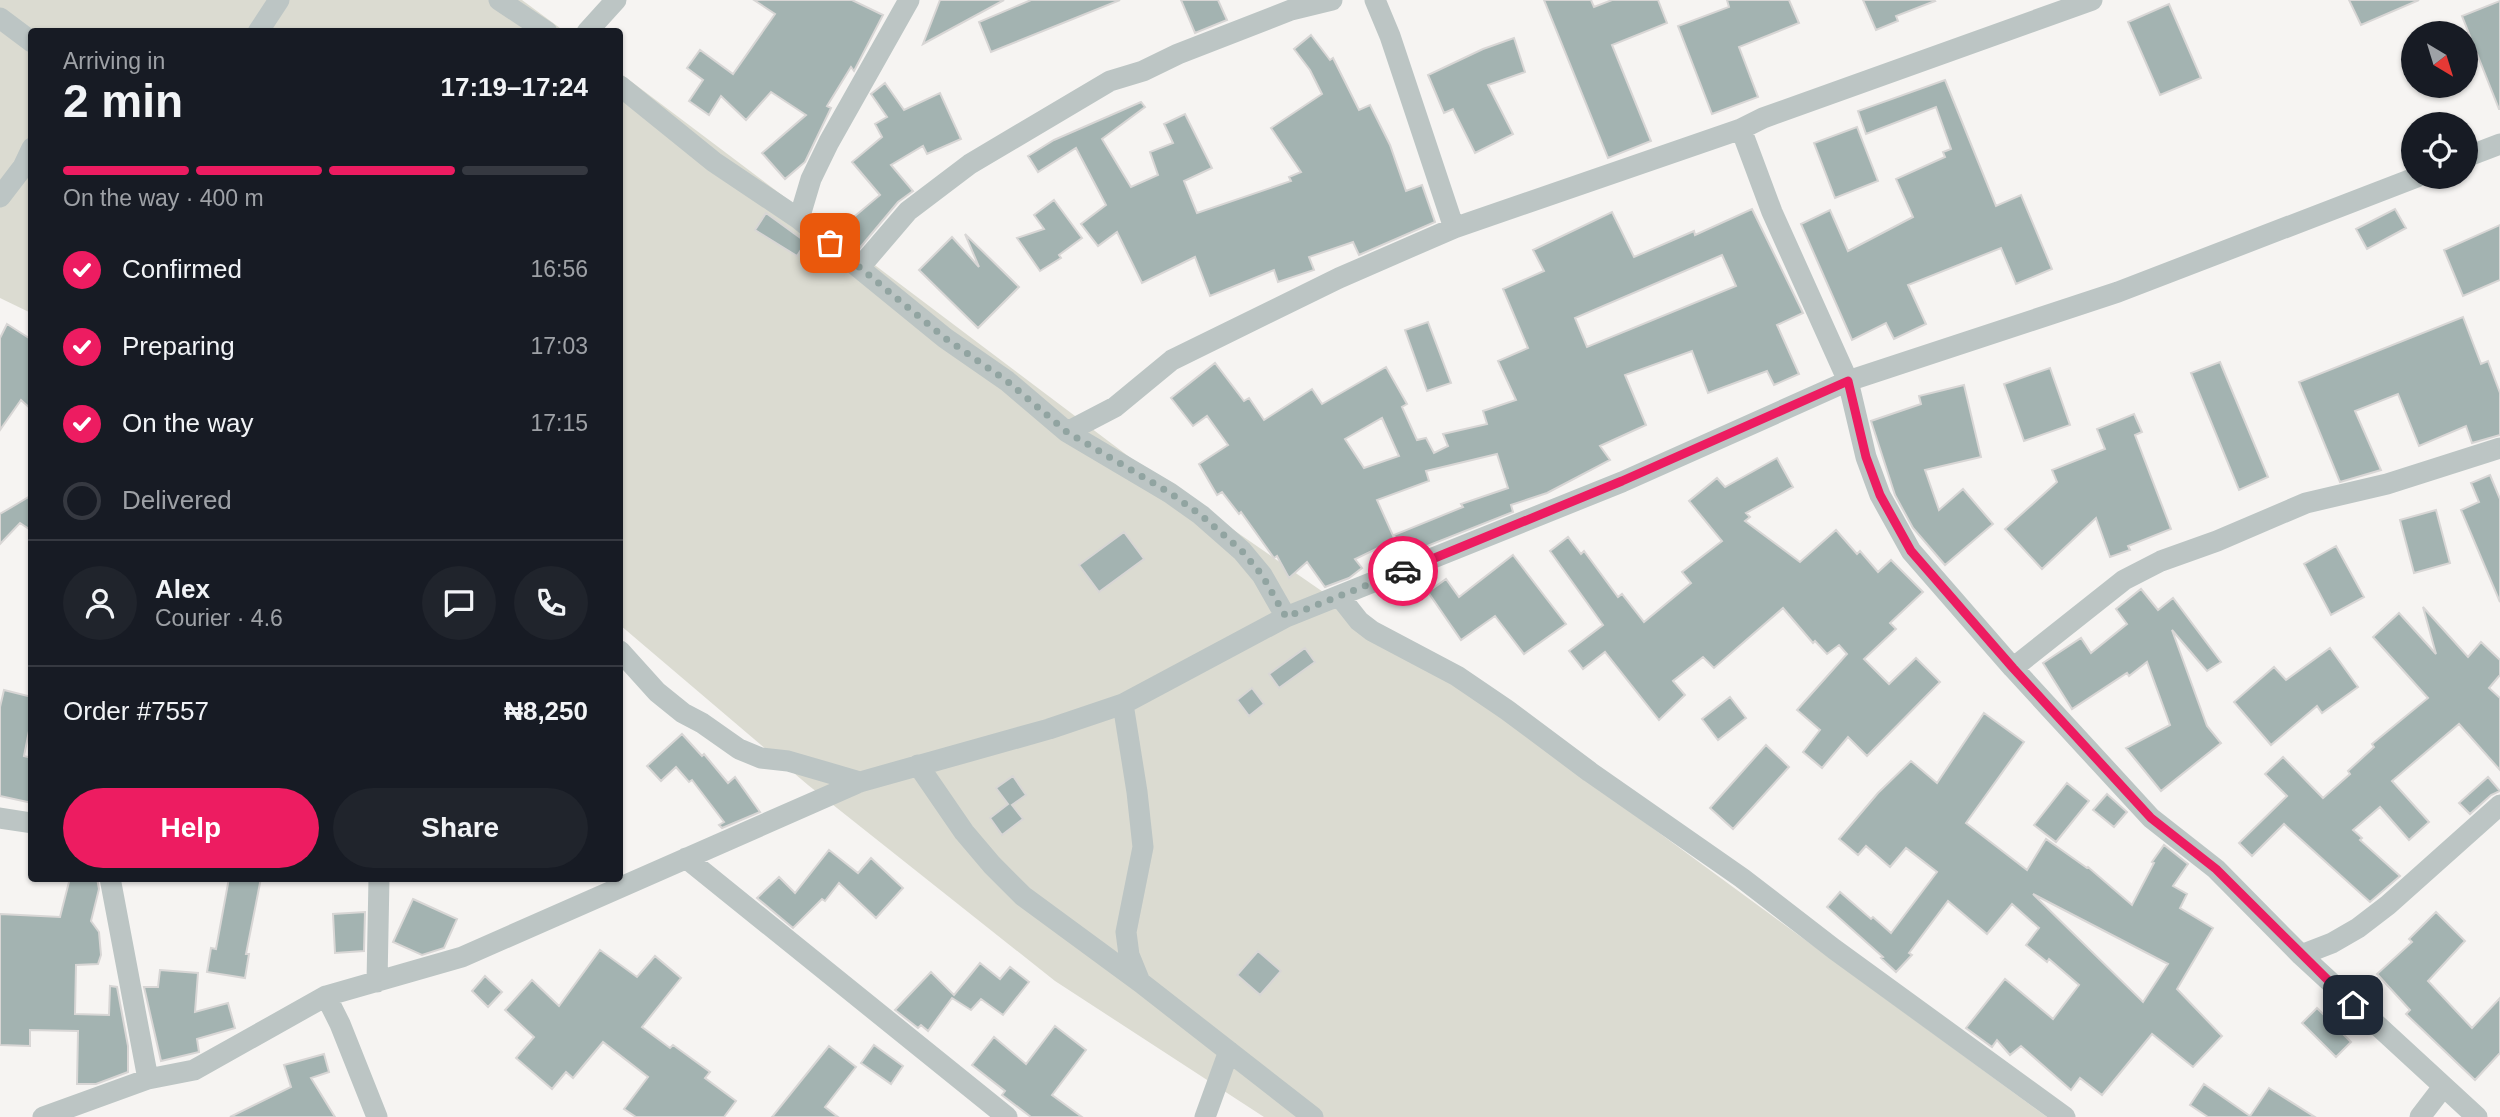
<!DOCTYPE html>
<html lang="en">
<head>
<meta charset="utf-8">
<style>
  body { margin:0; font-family:Helvetica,sans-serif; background:#20242c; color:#f1f3f6; height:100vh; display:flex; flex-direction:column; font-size:26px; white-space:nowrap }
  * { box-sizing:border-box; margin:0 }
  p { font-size:23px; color:#9ea1a6 }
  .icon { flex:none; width:38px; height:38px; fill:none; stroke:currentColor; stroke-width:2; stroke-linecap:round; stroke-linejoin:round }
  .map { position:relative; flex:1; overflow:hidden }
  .details { position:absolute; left:28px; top:28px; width:595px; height:854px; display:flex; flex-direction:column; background:#171b24; border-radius:7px; box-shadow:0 2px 5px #0004 }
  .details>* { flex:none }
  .needle { width:46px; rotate:142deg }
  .buttons { position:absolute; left:2401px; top:21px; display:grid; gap:14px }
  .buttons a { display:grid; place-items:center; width:77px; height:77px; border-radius:50%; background:#171b24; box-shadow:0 2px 5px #0004; font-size:35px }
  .pin { position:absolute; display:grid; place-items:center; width:60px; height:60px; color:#fff; margin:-30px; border-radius:14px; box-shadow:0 4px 10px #0006 }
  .courier { position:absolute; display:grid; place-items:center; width:70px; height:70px; margin:-35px; border:5px solid #ed1c61; border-radius:50%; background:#fff; color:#222; box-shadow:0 2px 9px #0007 }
  .head em { font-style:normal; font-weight:800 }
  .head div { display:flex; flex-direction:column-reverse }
  .head { display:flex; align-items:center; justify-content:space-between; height:119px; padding:0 35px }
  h1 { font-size:46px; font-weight:800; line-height:52px }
  .bar { display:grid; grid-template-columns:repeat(4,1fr); gap:10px 7px; align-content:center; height:84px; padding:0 35px }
  .bar i { height:9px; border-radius:5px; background:#363941 }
  .bar .active { background:#ed1c61 }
  .bar p { grid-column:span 4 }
  .line { display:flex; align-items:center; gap:18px; padding:0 35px; border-top:2px solid #363941 }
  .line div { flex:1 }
  .round { display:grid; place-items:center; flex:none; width:74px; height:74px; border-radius:37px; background:#20242c }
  ol { padding:0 35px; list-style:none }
  li { display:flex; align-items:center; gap:21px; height:77px }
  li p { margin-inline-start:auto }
  li .icon { padding:7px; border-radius:50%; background:#ed1c61; color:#fff; stroke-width:4 }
  li:last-child { color:#9ea1a6 }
  li i { width:38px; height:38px; border:4px solid #363941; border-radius:50% }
  .primary-button { display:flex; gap:14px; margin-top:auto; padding:14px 35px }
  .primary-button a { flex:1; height:80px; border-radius:42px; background:#ed1c61; color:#fff; font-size:28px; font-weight:800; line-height:80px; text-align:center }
  .primary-button a+a { background:#20242c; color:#f1f3f6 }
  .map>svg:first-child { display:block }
  .green { fill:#dbdbd1 }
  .building { fill:#a3b3b1; stroke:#d8d6d5; stroke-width:2; fill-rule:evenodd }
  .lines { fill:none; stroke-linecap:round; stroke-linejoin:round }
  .street { stroke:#bcc5c4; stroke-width:21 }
  .done { stroke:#91a4a1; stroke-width:7; stroke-dasharray:0 12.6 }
  .route { stroke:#ed1c61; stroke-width:9 }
</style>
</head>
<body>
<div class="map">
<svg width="2500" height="1117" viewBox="0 0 2500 1117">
  <rect width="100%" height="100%" fill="#f6f4f2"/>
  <path class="green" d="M0,0H522L564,31L32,32L31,313L0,298Z
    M620,73L1144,468L1456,684L2047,1117H1264L1055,981L808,785L620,625Z"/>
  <path class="building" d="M754,0H852L883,15L854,71L851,67L827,106L831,108L805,162L785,179L762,153L806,115L771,92L746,120L721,96L709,115L689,101L703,80L687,68L700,50L733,74L775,14Z
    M940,0H1004L923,44Z
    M1031,0H1120L991,52L979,22Z
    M1181,0H1218L1227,20L1195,33Z
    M1544,0H1591L1594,7L1612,0H1658L1667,23L1612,45L1651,141L1608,158Z
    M1727,0H1789L1799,23L1739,47L1758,97L1712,114L1678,26L1729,7Z
    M1863,0H1934L1935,1L1896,16L1898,21L1876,30Z
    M2349,0H2419L2361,25Z
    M2500,1V109H2499L2462,16Z
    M2169,4L2201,78L2160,95L2128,22Z
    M1311,35L1330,60L1333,58L1359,110L1370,105L1390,145L1406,191L1422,185L1435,222L1359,255L1353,242L1309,257L1314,270L1278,282L1274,270L1210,296L1195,257L1142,283L1117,232L1098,246L1081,224L1106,205L1076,148L1038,172L1028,156L1054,140L1141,102L1145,107L1102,139L1131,187L1158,175L1150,152L1173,143L1164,124L1185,114L1212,168L1184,181L1197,213L1291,181L1289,177L1301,172L1271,128L1322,94L1310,70L1294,49Z
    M1514,38L1525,72L1488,85L1513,134L1475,153L1453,109L1444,113L1428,75L1483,49Z
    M1945,80L1996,206L2021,195L2052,269L2016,284L2001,248L1908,285L1926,324L1894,339L1886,323L1852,340L1801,224L1830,210L1848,251L1913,217L1896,179L1945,157L1943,152L1951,149L1936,107L1866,134L1858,111Z
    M885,83L904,110L940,93L961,139L927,154L923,146L891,165L913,191L898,202L858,250L836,232L880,195L852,162L882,137L875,124L887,117L871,94Z
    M1857,127L1878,181L1835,198L1814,143Z
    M1054,200L1082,238L1059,255L1061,258L1040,271L1017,238L1044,229L1034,215Z
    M1752,209L1803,313L1777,325L1799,374L1774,385L1767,371L1708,393L1692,351L1625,375L1646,425L1600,446L1610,460L1547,493L1511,505L1513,512L1402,556L1394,535L1463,507L1461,504L1508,488L1497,454L1426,471L1429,481L1377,500L1395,540L1355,559L1362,568L1349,578L1325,587L1307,562L1289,578L1277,556L1274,558L1241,512L1239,514L1222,492L1217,495L1199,464L1228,445L1207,416L1193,426L1171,398L1215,363L1244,401L1249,398L1264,420L1312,389L1322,404L1386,367L1407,404L1402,407L1417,440L1426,438L1434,453L1448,446L1443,434L1487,424L1483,411L1516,400L1498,361L1528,348L1503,289L1544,271L1533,250L1612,212L1634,257L1694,231L1695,235ZM1722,255L1736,286L1587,347L1575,318ZM1382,418L1399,456L1364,468L1345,439Z
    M2395,209L2406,228L2367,249L2356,229Z
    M766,213L806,242L797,256L755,230Z
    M2500,225V280L2463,296L2444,250Z
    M965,234L1019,287L978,328L919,270L952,237L979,267Z
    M2463,317L2481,364L2488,361L2500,393V435L2472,443L2466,426L2419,446L2398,394L2355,411L2381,470L2340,482L2299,382Z
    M1428,322L1451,383L1427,391L1405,330Z
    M7,324L32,340V410L21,400L0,430V338Z
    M2220,362L2268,477L2239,490L2191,373Z
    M2050,368L2070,425L2024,441L2004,384Z
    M1964,385L1981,457L1925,470L1939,510L1963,489L1993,524L1945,565L1913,528L1895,495L1871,421L1921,404L1919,396Z
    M2134,414L2142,432L2135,435L2171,529L2128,546L2130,550L2110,557L2096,518L2042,569L2005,529L2057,482L2052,470L2105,449L2097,429Z
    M1777,458L1793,487L1746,513L1750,517L1745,521L1800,562L1836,530L1857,554L1860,551L1878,572L1891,560L1923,592L1890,623L1896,629L1864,659L1889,684L1916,658L1940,682L1867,756L1848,737L1822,768L1803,752L1820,730L1797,710L1847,654L1839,645L1827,654L1815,641L1813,643L1783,608L1714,668L1703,657L1673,681L1685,695L1659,720L1605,652L1583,669L1569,651L1603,625L1550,551L1568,537L1581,554L1584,551L1618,597L1622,594L1644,622L1691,583L1682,572L1722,541L1689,501L1717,478L1725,487Z
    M2490,475L2500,499V602L2461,510L2479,502L2471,483Z
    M32,495V531L20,523L0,544V514Z
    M2436,510L2450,563L2414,573L2400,520Z
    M1124,532L1144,559L1099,592L1079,565Z
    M2336,546L2364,597L2331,615L2304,564Z
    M1513,555L1566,624L1524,654L1495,616L1461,640L1428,592L1446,579L1459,597Z
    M2141,589L2158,610L2173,598L2221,662L2207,671L2172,630L2207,726L2221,743L2161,791L2126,748L2170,725L2147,662L2129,676L2127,673L2072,709L2043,663L2081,638L2091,653L2127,624L2116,609Z
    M2423,607L2468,657L2481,642L2500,660V675L2489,688L2500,698V770L2459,724L2392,781L2429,822L2409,840L2380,807L2353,830L2362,838L2360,840L2400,876L2370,902L2284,824L2252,856L2239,843L2287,796L2265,774L2283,757L2323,798L2350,774L2348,771L2374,747L2372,744L2428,698L2373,637L2399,613L2436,654Z
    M1305,648L1315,662L1279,688L1269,674Z
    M2330,648L2358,687L2322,713L2317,706L2271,745L2234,702L2274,667L2286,680Z
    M1252,688L1264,704L1249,716L1237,700Z
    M4,690L32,697V716L24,756L32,758V803L0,796V707Z
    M1730,697L1746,718L1718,740L1702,719Z
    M1984,713L2024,742L1966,823L2027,870L2046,839L2087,868L2088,867L2132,905L2154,863L2152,862L2164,845L2188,864L2173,886L2187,894L2180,908L2213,928L2177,989L2222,1036L2193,1067L2152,1034L2102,1095L2080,1078L2071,1090L2021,1046L2010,1055L1997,1040L1992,1047L1966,1028L2005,979L2053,1019L2079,985L2049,959L2047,962L2026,945L2039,928L2012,904L1987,934L1948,901L1909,953L1912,955L1896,972L1881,958L1883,957L1827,907L1840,892L1871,919L1873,917L1891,933L1937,872L1906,848L1890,867L1866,846L1858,855L1839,839L1878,793L1911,761L1937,783ZM2033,894L2168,964L2143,1002Z
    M682,734L702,756L704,754L728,783L735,777L760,812L722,828L719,825L724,822L692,780L689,782L676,767L661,781L647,766Z
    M1766,745L1789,767L1733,829L1710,808Z
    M1013,776L1026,795L1012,805L1023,819L1002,835L990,818L1008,804L996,788Z
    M2488,777L2500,791L2491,795L2470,814L2459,803Z
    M2067,783L2089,801L2056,842L2034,825Z
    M2107,794L2127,812L2114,827L2093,810Z
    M829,850L858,873L871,858L903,888L876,918L839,883L825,901L822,899L793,928L757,898L779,877L795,893Z
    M70,878H97L99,889L91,921L99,932L101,955L98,964L76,965L75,1014L109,1015L110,986L117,987L128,1046V1072L96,1084H77L78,1031L30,1030V1046L0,1045V914L60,917Z
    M229,878H261L246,954H249L245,978L207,972L211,948L216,949Z
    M413,899L457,919L444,948L422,955L393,942Z
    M365,912L364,951L335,953L333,914Z
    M2436,912L2465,941L2428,981L2472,1028L2500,998V1053L2475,1080L2406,1014L2410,1010L2377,974L2412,942L2409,939Z
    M600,950L637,977L655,956L681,978L642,1027L670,1048L673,1045L710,1072L705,1078L736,1101L724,1117H636L624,1109L648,1077L603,1042L573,1078L566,1072L552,1089L516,1058L534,1037L505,1010L532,980L559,1006Z
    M1258,951L1281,971L1260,995L1237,975Z
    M980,963L1000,979L1010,967L1029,982L1003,1015L981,999L971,1010L952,998L928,1031L921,1025L918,1028L895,1010L931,972L954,995Z
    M160,970L198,973L195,1012L228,1003L235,1028L197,1039L199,1052L161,1061L144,987H158Z
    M485,976L502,992L488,1007L472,991Z
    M2317,1008L2351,1042L2336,1057L2302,1023Z
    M1055,1026L1086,1050L1052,1095L1082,1117H1031L1002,1095L1005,1091L972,1065L994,1037L1026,1064Z
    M874,1045L903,1066L891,1084L861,1063Z
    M829,1046L856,1067L825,1107L838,1117H772Z
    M324,1054L329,1072L311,1078L335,1117H230L291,1087L284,1065Z
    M2204,1084L2250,1116L2269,1088L2315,1117H2208L2190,1105Z"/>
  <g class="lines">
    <path class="street" d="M499,0L547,32
      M1375,0L1390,36L1454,228
      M0,18L32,42
      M258,32L279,0
      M587,32L616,0
      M620,86L714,162L799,219L945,338L1007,381L1067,432L1170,493L1201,515L1242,551L1262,575L1286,617
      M1741,129L1772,212L1848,381L1866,457L1880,495L1911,551L2013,668L2151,818L2216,869L2301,955L2477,1117
      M2466,157L2500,144
      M0,197L23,167L32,148
      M799,219L811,179L829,142L909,0
      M860,267L908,211L970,164L1110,81L1143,71L1178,54L1291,10L1332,0
      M1067,432L1115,407L1172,360L1339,278L1454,228L1741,129L1763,118L2092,0
      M1340,597L1359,621L1372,631L1457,676L1507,710L1590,772L1742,878L1834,949L2065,1117
      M620,651L657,692L683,713L702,723L739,749L761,758L788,761L860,782
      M2013,668L2124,580L2161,561L2217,541L2306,503L2387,484L2500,448
      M1123,704L1137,792L1143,847L1126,932L1129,955L1140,982
      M918,765L964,832L992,865L1023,896L1140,982L1313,1117
      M0,818L32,823
      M686,858L1007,1117
      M110,878L148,1079
      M2301,955L2332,943L2358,928L2388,905L2500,805
      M377,982L379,878
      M326,996L340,1024L377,1117
      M43,1117L148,1079L194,1070L326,996L462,957L860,782L1049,729L1123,704L1286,617L1622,482L1848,381L2118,292L2417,177
      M1205,1117L1229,1051
      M2420,1117L2443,1087"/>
  </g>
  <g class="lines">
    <path class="done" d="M830,243L945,338L1007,381L1067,432L1170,493L1201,515L1242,551L1262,575L1286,617L1403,571"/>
    <path class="route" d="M1403,571L1622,481L1848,381L1866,457L1880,495L1911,551L2013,668L2151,818L2216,869L2353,1005"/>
  </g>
</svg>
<div class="buttons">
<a><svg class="needle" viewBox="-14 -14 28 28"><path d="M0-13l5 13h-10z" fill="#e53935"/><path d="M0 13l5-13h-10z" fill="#9ea1a6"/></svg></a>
<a><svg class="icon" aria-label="locate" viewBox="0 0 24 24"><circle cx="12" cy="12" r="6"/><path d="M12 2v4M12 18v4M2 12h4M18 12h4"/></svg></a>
</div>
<div class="pin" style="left:830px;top:243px;background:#ea580c"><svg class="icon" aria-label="bag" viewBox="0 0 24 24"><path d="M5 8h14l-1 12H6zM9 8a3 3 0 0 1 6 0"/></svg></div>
<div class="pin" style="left:2353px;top:1005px;background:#1f2937"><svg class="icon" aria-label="home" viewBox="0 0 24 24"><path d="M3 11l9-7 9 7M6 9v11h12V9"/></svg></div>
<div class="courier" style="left:1403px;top:571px"><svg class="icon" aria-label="car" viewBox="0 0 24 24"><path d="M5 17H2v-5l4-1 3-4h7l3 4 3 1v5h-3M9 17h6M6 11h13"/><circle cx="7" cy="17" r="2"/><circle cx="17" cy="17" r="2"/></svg></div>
<section class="details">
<div class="head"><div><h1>2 min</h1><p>Arriving in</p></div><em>17:19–17:24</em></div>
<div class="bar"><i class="active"></i><i class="active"></i><i class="active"></i><i></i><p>On the way · 400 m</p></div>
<ol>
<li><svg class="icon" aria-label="check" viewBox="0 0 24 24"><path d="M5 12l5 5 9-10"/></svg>Confirmed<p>16:56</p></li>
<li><svg class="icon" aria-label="check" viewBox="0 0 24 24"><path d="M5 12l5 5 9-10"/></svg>Preparing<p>17:03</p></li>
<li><svg class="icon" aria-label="check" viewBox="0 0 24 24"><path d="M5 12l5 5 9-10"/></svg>On the way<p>17:15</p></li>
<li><i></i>Delivered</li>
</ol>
<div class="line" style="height:126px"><a class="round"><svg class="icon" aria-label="person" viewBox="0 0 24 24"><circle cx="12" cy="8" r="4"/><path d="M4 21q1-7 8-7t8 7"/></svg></a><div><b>Alex</b><p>Courier · 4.6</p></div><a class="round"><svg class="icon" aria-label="chat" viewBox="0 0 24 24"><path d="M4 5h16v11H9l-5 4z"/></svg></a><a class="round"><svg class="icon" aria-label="phone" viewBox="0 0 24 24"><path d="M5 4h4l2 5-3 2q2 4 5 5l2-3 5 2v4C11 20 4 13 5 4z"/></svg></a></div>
<div class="line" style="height:91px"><div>Order #7557</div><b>₦8,250</b></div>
<div class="primary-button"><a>Help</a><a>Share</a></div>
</section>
</div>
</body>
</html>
